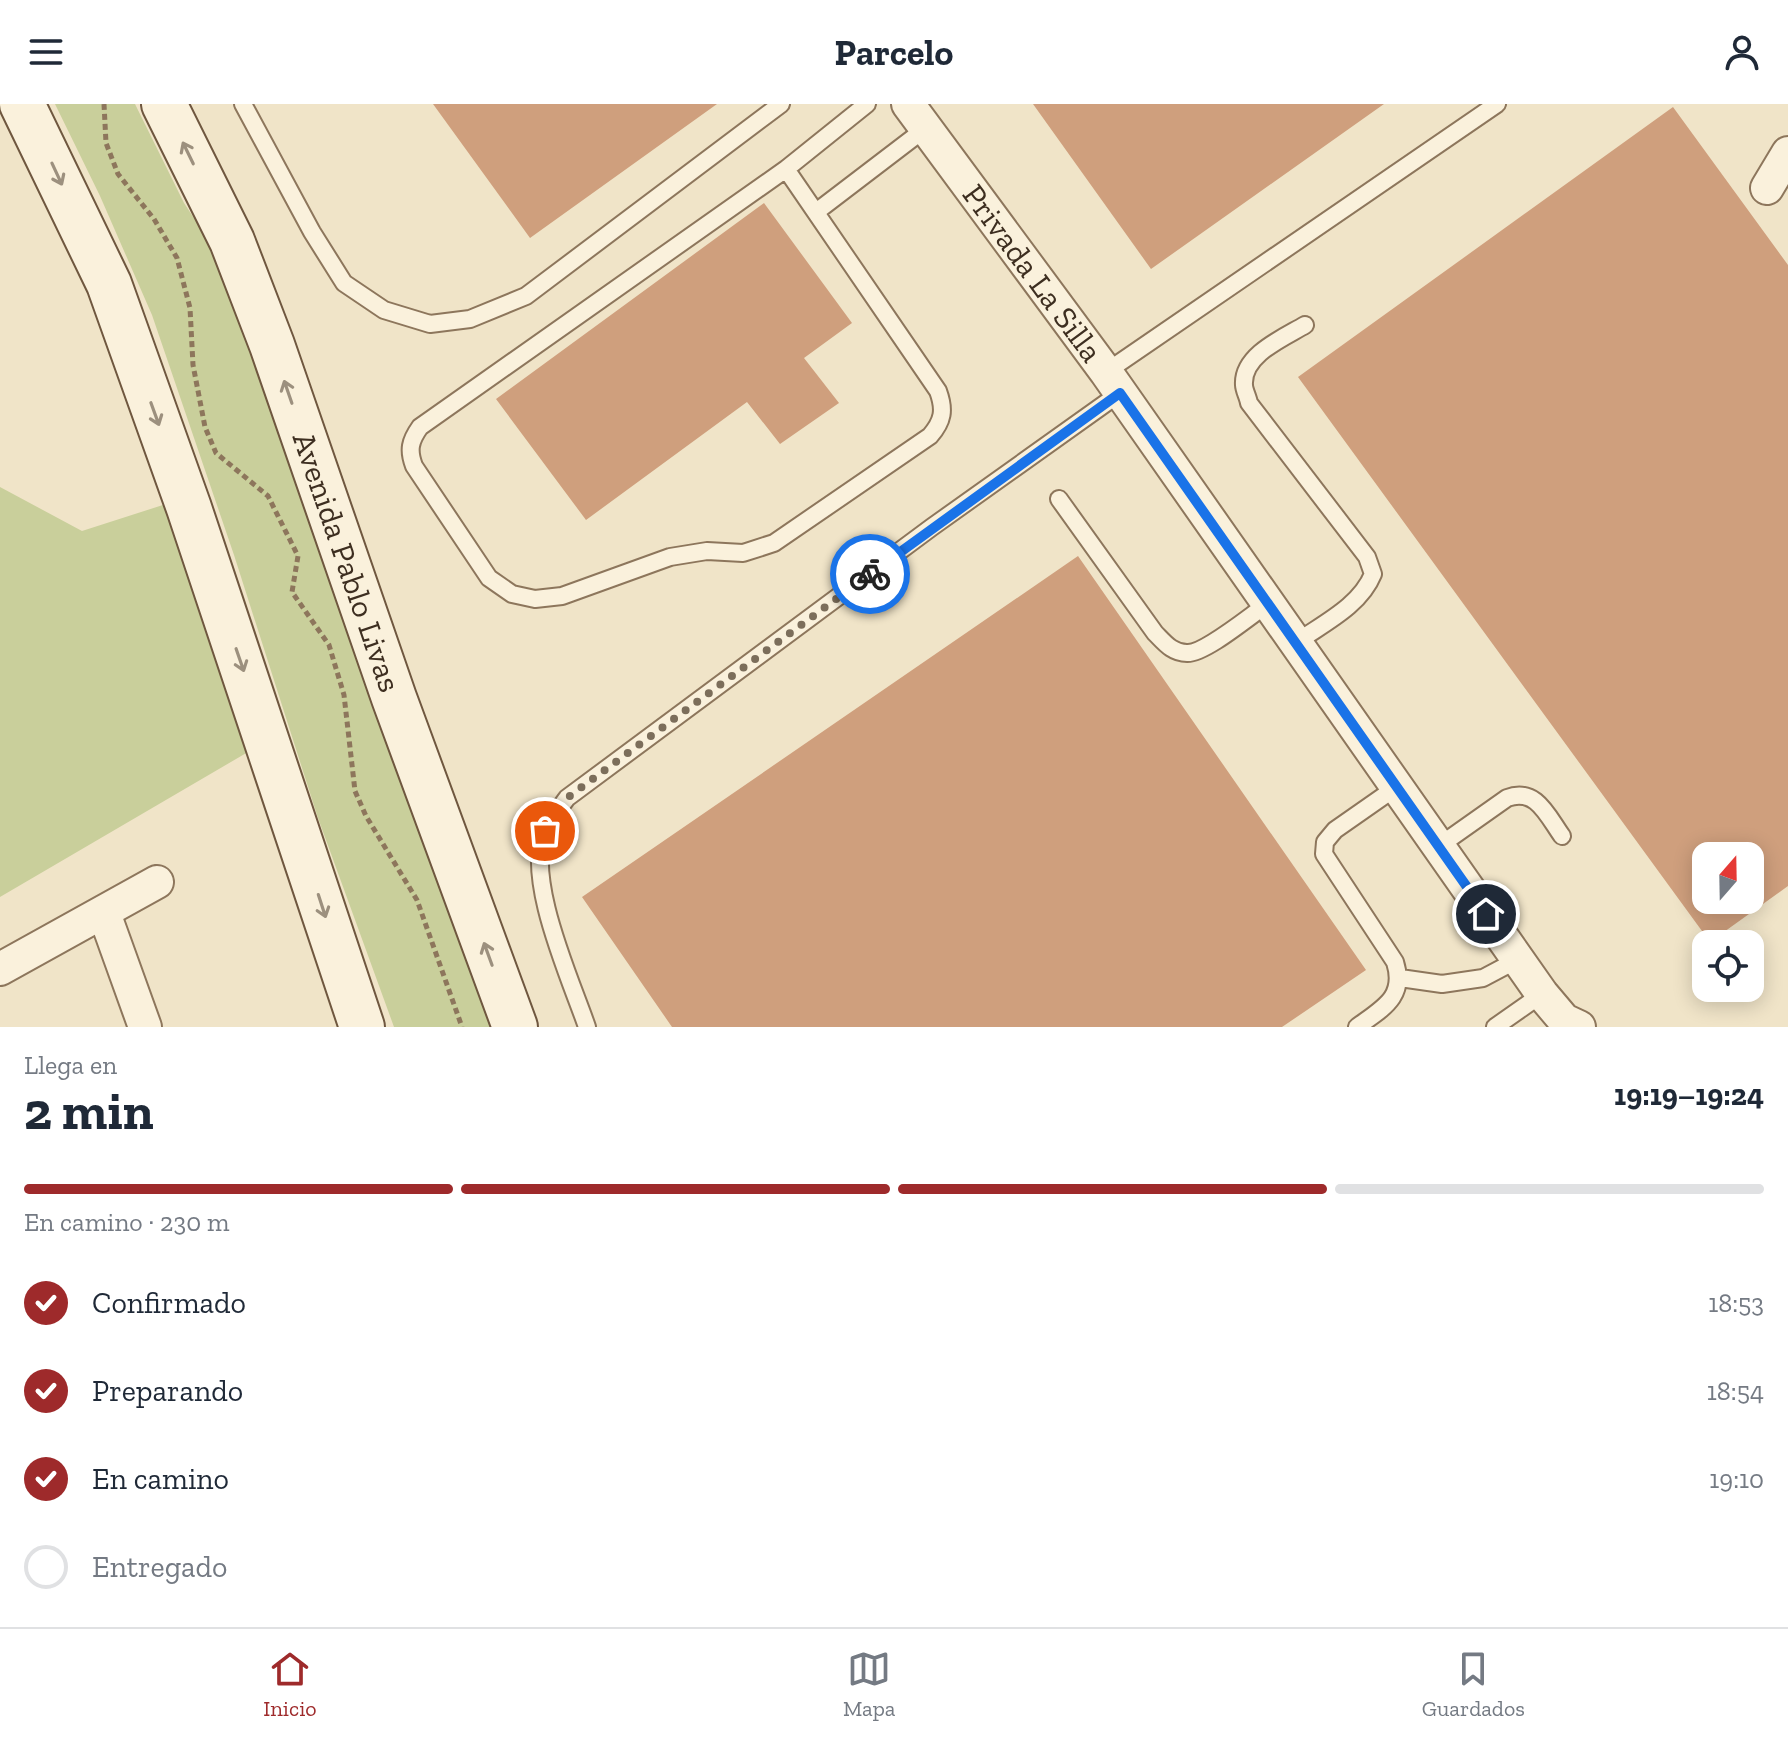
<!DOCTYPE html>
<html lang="es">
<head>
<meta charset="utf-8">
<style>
  body { margin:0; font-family:"Zilla Slab",serif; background:#f2f2f3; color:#1f2937; height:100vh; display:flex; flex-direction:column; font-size:30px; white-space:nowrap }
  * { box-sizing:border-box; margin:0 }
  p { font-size:26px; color:#747a83 }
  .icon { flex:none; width:44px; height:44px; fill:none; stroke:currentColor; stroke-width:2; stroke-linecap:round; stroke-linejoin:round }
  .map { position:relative; height:923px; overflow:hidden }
  .panel { display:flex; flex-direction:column; background:#fff; flex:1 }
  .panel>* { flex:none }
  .needle { width:52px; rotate:20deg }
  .buttons { position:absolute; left:1692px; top:738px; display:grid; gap:16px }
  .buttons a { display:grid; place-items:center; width:72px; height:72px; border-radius:16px; background:#fff; box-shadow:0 4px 20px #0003; font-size:40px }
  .pin { position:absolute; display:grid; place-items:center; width:68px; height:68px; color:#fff; margin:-34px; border:4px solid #fff; border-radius:50%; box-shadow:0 2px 8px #0007 }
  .courier { position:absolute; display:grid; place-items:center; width:80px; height:80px; margin:-40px; border:6px solid #1a73e8; border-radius:50%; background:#fff; color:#222; box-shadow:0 2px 10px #0007 }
  .headline em { font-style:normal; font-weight:700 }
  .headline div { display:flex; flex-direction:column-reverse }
  .headline { display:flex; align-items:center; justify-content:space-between; height:136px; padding:0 24px }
  h1 { font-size:52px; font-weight:700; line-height:60px }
  .bar { display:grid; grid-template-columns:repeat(4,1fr); gap:12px 8px; align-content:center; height:96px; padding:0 24px }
  .bar i { height:10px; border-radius:6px; background:#e0e1e3 }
  .bar .selected { background:#9e2a2b }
  .bar p { grid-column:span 4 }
  ol { padding:0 24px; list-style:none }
  li { display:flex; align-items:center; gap:24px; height:88px }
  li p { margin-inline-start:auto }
  li .icon { padding:8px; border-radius:50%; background:#9e2a2b; color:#fff; stroke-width:4 }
  li:last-child { color:#747a83 }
  li i { width:44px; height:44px; border:4px solid #e0e1e3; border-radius:50% }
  header { display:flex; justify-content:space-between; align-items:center; height:104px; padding:0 24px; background:#fff; font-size:36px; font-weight:700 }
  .menu { display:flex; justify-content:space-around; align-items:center; height:112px; border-top:2px solid #e0e1e3; background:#fff; font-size:22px; color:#747a83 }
  .menu a { display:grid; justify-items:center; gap:4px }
  .menu .selected { color:#9e2a2b }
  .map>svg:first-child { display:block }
  .green { fill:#c9cf9b }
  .building { fill:#cf9f7d; fill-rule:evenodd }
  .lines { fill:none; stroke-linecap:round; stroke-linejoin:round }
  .lane-casing { stroke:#8d765c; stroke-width:20 }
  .street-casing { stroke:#8d765c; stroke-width:36 }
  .secondary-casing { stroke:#6f573f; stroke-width:48 }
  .path { stroke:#8d765c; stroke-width:5; stroke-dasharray:6 4; stroke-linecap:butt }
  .lane { stroke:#faf1dc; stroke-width:16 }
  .street { stroke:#faf1dc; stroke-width:32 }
  .secondary { stroke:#faf1dc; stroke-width:44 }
  .oneway { stroke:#9c907e }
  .done { stroke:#7c6e5b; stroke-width:8; stroke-dasharray:0 14.4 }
  .route { stroke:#1a73e8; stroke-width:10 }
  .labels { text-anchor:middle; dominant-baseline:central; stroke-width:6; stroke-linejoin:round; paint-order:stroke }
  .street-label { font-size:32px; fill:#3d2e20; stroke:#f7eed8 }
</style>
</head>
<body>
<header><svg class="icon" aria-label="menu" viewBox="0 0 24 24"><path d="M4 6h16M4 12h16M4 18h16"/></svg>Parcelo<svg class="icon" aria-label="person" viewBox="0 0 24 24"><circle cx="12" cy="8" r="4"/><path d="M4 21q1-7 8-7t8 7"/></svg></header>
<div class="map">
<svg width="1788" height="923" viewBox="0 0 1788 923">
  <rect width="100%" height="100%" fill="#f0e4c8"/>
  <path class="green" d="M55,0H135L184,99L215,146L495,923H394L318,714L234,451L152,211L100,92Z
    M0,383L82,427L166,400L248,648L0,793Z"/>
  <path class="building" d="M433,0H717L530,134Z
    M1033,0H1384L1151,165Z
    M1673,3L1788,161V782L1710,838L1298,273ZM1706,752H1750V796H1706Z
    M764,99L852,219L804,254L839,299L780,340L747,298L586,416L496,295Z
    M1078,452L1366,866L1282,923H672L582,793Z"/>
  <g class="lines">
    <g class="lane-casing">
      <path id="lane" d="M243,0L312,128L344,179L384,206L430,220L470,215L526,192L781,0
        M786,65L938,287C945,306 943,317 930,332L774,439L743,449L707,447L670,453L562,492L535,495L512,490L489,474L414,362C408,346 410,337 420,323L786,65L867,0
        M816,108L926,24
        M1106,268L1497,0
        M1059,395L1155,529C1164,538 1172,549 1187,549C1205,550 1252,510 1269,499
        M1297,538C1324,519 1360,502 1373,470L1367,453L1249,299C1248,293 1244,286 1244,281C1242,251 1283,234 1305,221
        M1439,742L1507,694C1536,683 1547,711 1562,732
        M1400,874L1442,880L1483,874L1517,856
        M587,923C571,876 523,772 546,725C551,714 560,704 567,694L932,423L1120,289
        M1357,923C1383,904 1406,893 1395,858L1324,750L1325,738L1335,726L1398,682
        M1495,923L1542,890"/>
    </g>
    <g class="street-casing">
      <g id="street">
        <path id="s1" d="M908,0L1106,268L1542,890L1564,916L1579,923"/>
        <path d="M1767,84L1788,49"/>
        <path d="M104,809L145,923"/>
        <path d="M0,865L157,778"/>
      </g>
    </g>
    <g class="secondary-casing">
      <g id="secondary">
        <path d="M22,0L109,180L189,404L362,923"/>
        <path id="s2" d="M164,0L232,137L272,241L394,594L515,923"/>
      </g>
    </g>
    <path class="path" d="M104,0L106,39L118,70L154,115L177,154L190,204L193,261L205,323L216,349L268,392L298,452L292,488L329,541L344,591L355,687L366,712L417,796L462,923"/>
    <use href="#lane" class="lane"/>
    <use href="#street" class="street"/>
    <use href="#secondary" class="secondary"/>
  </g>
  <defs><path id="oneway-shaft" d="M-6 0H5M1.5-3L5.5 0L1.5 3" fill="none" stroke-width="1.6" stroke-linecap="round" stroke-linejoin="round" transform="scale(2)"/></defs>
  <g class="oneway">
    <use href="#oneway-shaft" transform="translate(188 49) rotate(-116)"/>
    <use href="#oneway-shaft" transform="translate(57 70) rotate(65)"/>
    <use href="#oneway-shaft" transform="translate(288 288) rotate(-109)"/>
    <use href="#oneway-shaft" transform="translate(155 310) rotate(70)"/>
    <use href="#oneway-shaft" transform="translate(240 556) rotate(71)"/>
    <use href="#oneway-shaft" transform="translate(322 802) rotate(72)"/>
    <use href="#oneway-shaft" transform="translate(488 850) rotate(-110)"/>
  </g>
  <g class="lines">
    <path class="done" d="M545,727L567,694L870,470"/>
    <path class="route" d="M870,470L1120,289L1486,810"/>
  </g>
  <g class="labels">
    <g class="street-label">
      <text stroke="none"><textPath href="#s1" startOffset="210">Privada La Silla</textPath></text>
      <text stroke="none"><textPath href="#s2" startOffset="494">Avenida Pablo Livas</textPath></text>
    </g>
  </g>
</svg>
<div class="buttons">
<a><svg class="needle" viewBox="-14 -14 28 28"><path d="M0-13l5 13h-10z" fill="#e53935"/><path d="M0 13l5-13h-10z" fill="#747a83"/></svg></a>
<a><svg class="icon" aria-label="locate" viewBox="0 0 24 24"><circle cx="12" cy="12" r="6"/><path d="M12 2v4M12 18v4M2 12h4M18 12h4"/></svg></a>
</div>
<div class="pin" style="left:545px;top:727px;background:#ea580c"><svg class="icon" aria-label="bag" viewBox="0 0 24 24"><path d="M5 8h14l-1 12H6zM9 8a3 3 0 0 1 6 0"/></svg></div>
<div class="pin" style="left:1486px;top:810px;background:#1f2937"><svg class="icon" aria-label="home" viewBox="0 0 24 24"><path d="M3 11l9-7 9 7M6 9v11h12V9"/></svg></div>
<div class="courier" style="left:870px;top:470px"><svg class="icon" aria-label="bike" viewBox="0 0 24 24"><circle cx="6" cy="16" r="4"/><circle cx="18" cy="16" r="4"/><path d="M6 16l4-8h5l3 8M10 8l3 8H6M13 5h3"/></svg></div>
</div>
<section class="panel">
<div class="headline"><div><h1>2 min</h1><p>Llega en</p></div><em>19:19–19:24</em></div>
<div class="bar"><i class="selected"></i><i class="selected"></i><i class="selected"></i><i></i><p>En camino · 230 m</p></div>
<ol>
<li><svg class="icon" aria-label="check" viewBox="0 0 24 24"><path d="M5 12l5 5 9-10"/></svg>Confirmado<p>18:53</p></li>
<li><svg class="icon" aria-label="check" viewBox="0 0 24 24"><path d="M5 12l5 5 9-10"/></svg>Preparando<p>18:54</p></li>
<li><svg class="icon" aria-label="check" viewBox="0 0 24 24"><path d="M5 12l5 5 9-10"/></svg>En camino<p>19:10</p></li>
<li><i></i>Entregado</li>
</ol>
</section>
<nav class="menu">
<a class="selected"><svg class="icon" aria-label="home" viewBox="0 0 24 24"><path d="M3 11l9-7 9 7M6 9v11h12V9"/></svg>Inicio</a>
<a><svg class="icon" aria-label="map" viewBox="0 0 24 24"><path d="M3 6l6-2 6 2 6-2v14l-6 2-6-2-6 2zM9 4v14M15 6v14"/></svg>Mapa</a>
<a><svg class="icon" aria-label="saved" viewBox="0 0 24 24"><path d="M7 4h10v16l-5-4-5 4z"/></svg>Guardados</a>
</nav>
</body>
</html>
